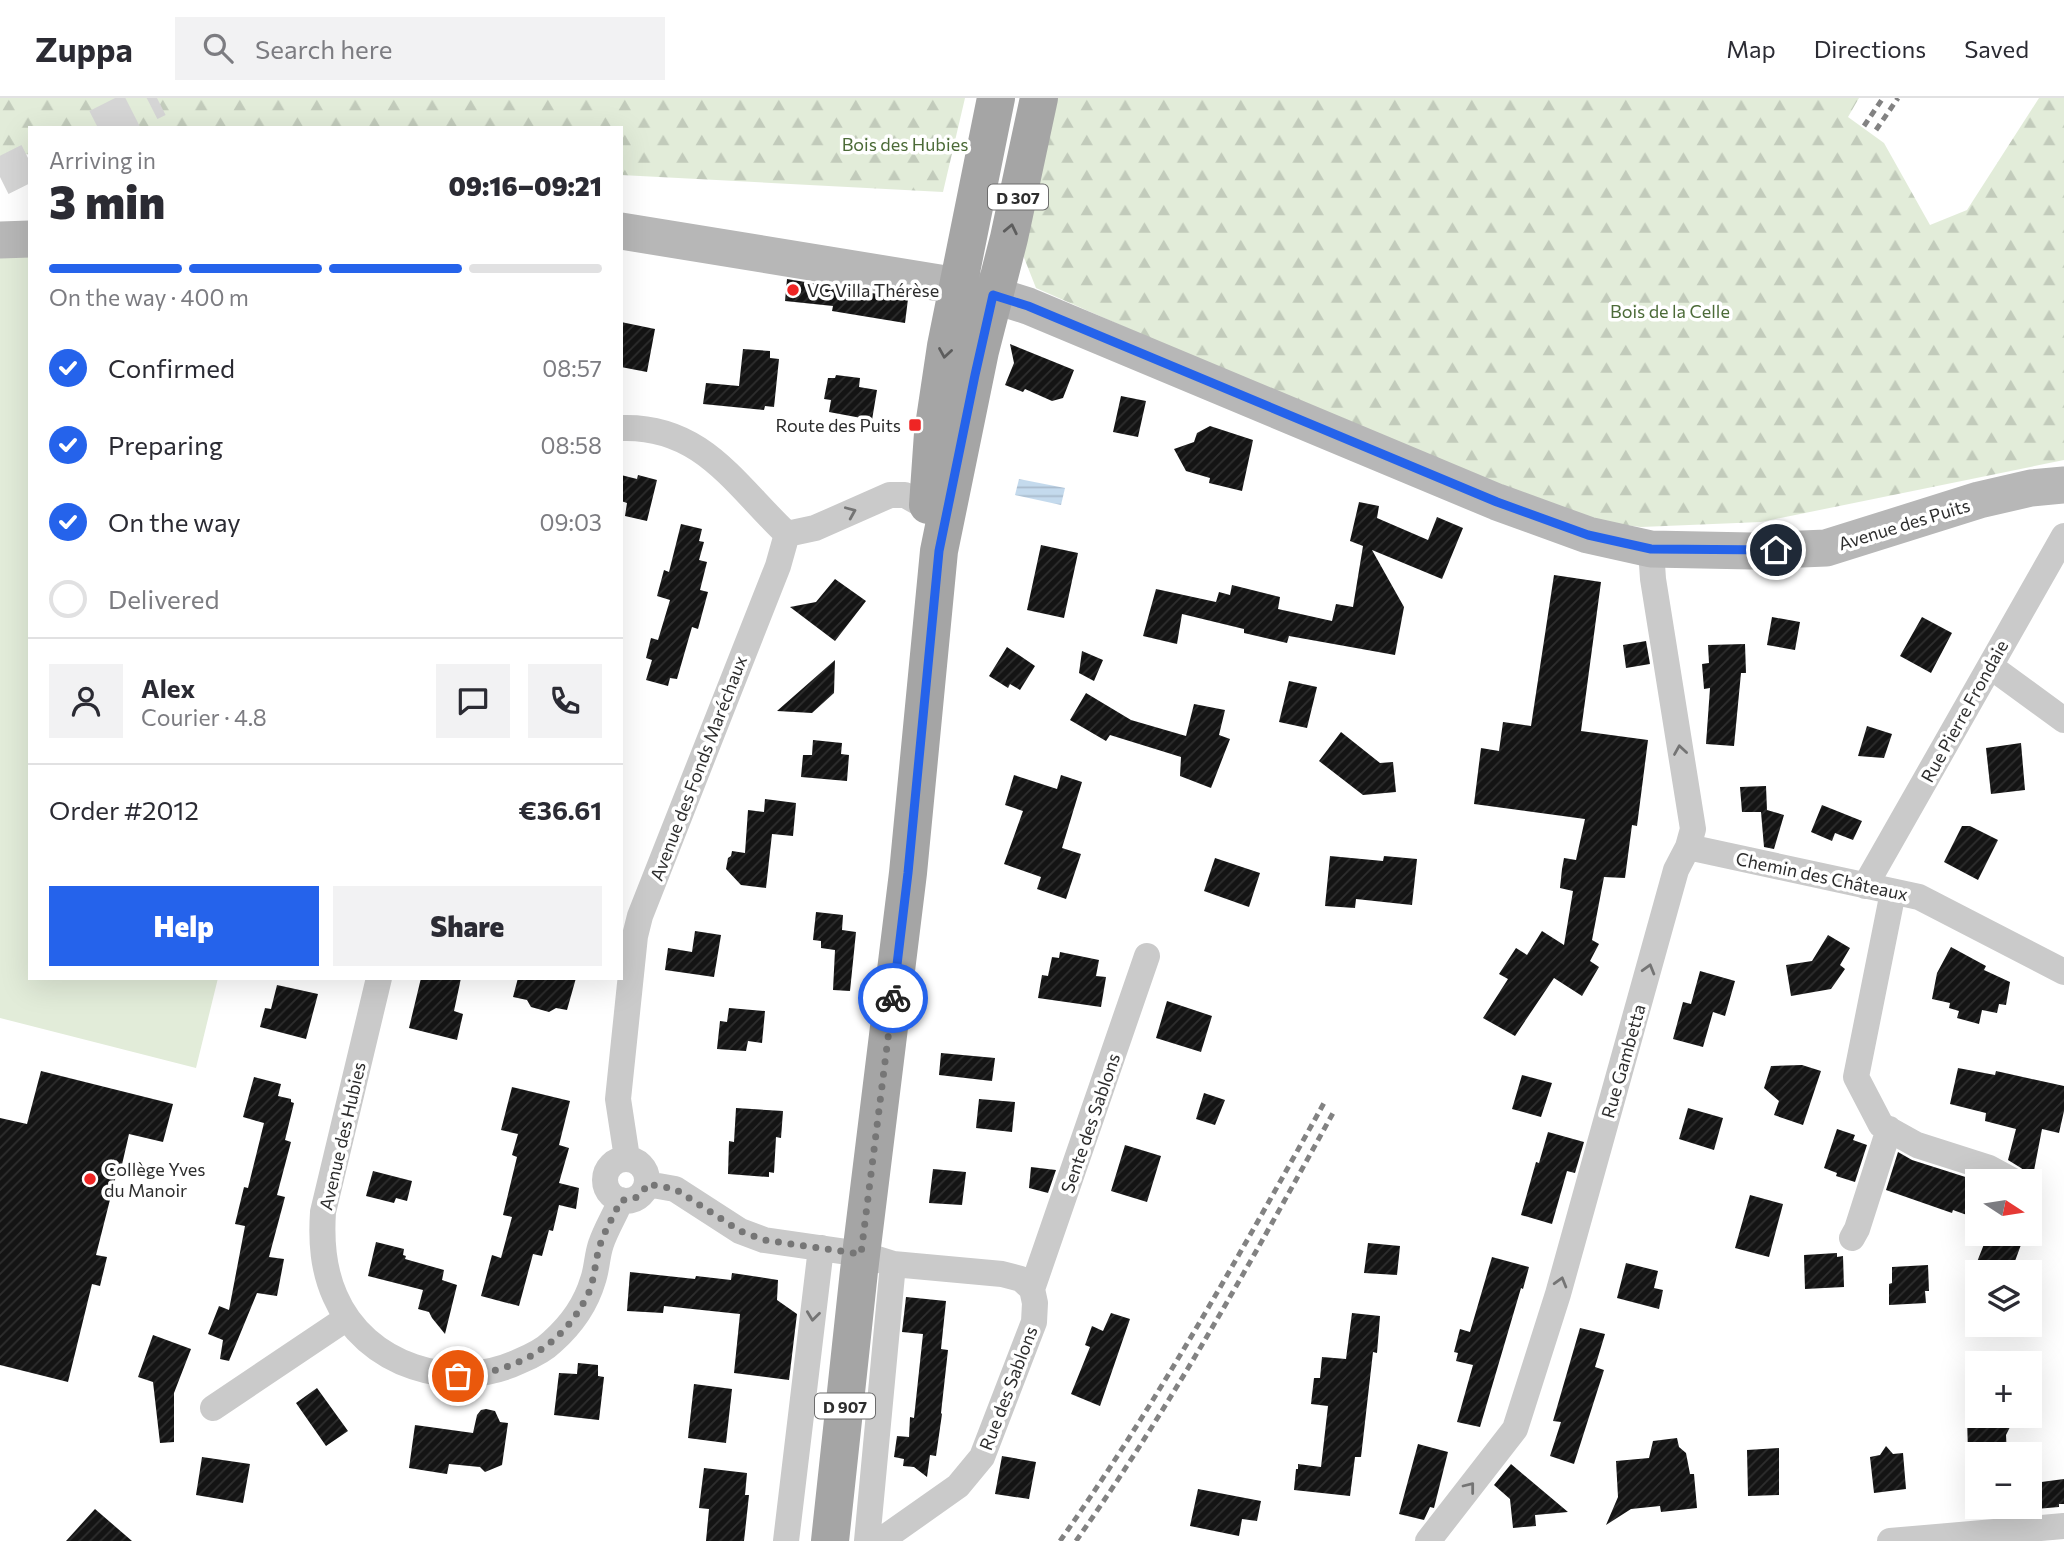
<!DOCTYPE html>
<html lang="en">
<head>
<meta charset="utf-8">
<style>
  body { margin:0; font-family:Commissioner,sans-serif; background:#f2f2f3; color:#2b2b33; height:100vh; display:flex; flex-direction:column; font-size:26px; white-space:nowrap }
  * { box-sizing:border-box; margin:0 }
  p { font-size:23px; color:#7c7c81 }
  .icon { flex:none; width:38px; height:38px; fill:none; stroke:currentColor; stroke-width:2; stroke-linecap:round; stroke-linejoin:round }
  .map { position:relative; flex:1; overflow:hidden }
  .details { position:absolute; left:28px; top:28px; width:595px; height:854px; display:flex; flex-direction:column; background:#fff; border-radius:0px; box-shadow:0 7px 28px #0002 }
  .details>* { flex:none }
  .needle { width:46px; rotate:102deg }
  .buttons { position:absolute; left:1965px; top:1071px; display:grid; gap:14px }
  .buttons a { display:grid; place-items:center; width:77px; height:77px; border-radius:0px; background:#fff; box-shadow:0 7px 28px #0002; font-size:35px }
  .pin { position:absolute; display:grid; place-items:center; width:60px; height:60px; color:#fff; margin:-30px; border:4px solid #fff; border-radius:50%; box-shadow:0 2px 7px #0007 }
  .courier { position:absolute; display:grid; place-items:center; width:70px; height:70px; margin:-35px; border:5px solid #2563eb; border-radius:50%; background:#fff; color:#222; box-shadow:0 2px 9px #0007 }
  .head em { font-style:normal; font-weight:800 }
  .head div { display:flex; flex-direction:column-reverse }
  .head { display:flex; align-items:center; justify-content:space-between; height:119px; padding:0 21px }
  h1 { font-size:46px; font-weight:800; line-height:52px }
  .bar { display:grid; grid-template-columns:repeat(4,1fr); gap:10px 7px; align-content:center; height:84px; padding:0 21px }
  .bar i { height:9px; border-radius:5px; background:#e1e1e2 }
  .bar .active { background:#2563eb }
  .bar p { grid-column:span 4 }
  .line { display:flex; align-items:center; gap:18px; padding:0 21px; border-top:2px solid #e1e1e2 }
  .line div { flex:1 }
  .round { display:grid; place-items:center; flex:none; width:74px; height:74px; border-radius:0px; background:#f2f2f3 }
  ol { padding:0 21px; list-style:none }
  li { display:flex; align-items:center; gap:21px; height:77px }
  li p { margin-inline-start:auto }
  li .icon { padding:7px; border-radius:50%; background:#2563eb; color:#fff; stroke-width:4 }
  li:last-child { color:#7c7c81 }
  li i { width:38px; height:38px; border:4px solid #e1e1e2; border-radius:50% }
  .button { display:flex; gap:14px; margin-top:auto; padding:14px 21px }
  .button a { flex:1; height:80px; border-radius:0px; background:#2563eb; color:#fff; font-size:28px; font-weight:800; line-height:80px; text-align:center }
  .button a+a { background:#f2f2f3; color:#2b2b33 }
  header { display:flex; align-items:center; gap:42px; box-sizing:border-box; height:98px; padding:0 35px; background:#fff; border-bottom:2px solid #e1e1e2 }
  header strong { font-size:33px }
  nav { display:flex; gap:38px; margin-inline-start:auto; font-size:24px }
  .search { width:490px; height:63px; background:#f2f2f3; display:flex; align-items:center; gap:18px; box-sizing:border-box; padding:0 24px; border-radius:0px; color:#7c7c81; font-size:26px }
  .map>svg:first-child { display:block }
  .forest { fill:url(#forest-firs) }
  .garden { fill:#e2ecd9 }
  .water { fill:url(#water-rules) }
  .building { fill:url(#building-hatch) }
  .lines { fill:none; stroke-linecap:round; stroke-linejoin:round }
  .highway-tunnel { stroke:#d5d5d5; stroke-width:38; stroke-dasharray:38 19; stroke-linecap:butt }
  .street { stroke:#cacaca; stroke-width:26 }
  .secondary { stroke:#b7b7b7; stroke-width:37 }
  .primary { stroke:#a5a5a5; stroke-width:38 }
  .rail { stroke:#828282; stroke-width:5; stroke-dasharray:7 5; stroke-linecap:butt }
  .oneway { stroke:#5d5d5d }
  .oneway2 { stroke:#747474 }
  .done { stroke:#767676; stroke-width:7; stroke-dasharray:0 12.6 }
  .route { stroke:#2563eb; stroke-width:9 }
  .poi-dot { fill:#ef2524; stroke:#fff; stroke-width:2.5 }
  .labels { text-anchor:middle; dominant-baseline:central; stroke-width:7; stroke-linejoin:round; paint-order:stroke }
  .shield { fill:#fff; stroke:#6c6c6c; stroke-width:2 }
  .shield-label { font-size:16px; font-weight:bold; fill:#2d2d2d }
  .park-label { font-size:18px; fill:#4c6b38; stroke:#fff }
  .poi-label { font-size:18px; fill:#2d2d2d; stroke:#fff; text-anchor:start }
  .street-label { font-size:18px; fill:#2d2d2d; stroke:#fff }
</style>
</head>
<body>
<header>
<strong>Zuppa</strong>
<div class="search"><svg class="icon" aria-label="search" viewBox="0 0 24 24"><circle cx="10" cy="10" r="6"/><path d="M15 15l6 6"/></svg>Search here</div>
<nav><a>Map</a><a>Directions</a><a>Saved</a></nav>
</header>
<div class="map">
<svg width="2064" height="1443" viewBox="0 0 2064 1443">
  <defs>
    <pattern id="forest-firs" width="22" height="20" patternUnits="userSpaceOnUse" patternTransform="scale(1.75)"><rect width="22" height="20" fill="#e2ecd9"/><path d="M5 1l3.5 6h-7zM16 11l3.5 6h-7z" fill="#c2cbbb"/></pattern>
    <pattern id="water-rules" width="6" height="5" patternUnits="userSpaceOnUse" patternTransform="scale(1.75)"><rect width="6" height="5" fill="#c4daed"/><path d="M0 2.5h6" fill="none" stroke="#a9bbcc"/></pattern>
    <pattern id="building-hatch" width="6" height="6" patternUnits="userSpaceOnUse" patternTransform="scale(1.75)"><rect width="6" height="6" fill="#141414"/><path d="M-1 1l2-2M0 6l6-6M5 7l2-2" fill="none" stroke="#2e2e2e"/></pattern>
  </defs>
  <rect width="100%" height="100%" fill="#fff"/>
  <path class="forest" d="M0,0H965L943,94L621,77V30H30V56L0,59Z
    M1058,0H1859L1848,19L1884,45L1930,127L1967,112L2039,0H2064V362L1761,424L1641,429L1591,423L1475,383L1036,190L1021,152Z"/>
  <path class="garden" d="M30,154V880H218L196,970L0,920V155Z"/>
  <path class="water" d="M1019,381L1065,390L1061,407L1015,397Z"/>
  <path class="building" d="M787,181L908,201L905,225L832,213L833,208L785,203Z
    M621,224L655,231L647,274L621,269Z
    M1010,246L1074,272L1063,300L1052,303L1025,291L1023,294L1005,287L1014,265Z
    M743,251L770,253V260L779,261L774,309L765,308L764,312L703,306L706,285L739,288Z
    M836,277L860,280L859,289L877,292L872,322L829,314L831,302L824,301L828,280H835Z
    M1121,298L1146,303L1138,339L1113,334Z
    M1210,328L1253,342L1242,393L1209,385L1210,380L1186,373L1174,351L1194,344L1197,335Z
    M621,377L637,381L638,377L657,382L647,423L625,418L627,405L621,403Z
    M1359,404L1379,408L1377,420L1428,442L1437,419L1463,430L1442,481L1372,452L1404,509L1395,557L1289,538L1287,545L1244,535V531L1182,516L1177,546L1143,538L1156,491L1216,504L1219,494L1230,497L1232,487L1280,499L1278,511L1332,523L1336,506L1353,509L1363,448L1350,443Z
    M681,426L702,431L699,443L704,444L699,462L707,464L700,492L708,494L698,531L692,529L677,581L670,580L668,588L646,582L652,562L646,560L651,540L658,542L670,502L657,498L664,472L669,474Z
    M1041,447L1078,455L1064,520L1027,512Z
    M1554,477L1601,484L1581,633L1648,642L1637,728L1632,727L1625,780L1604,779L1592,842L1599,846L1590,863L1599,869L1582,898L1554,880L1515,938L1483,920L1508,881L1499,876L1516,850L1527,857L1542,833L1564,847L1573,793L1560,790L1562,771L1564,760L1576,762L1585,721L1474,706L1481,650L1499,653L1503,624L1531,628Z
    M835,481L866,503L835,543L790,509L816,504Z
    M1772,519L1800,524L1795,552L1767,547Z
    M1922,519L1952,535L1931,575L1900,558Z
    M1646,543L1650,566L1626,570L1623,547Z
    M1745,546L1746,575H1741L1734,648L1706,646L1710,590L1704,591L1702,566L1709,565L1708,547Z
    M1007,549L1035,568L1020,592L1010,586L1008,590L989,578Z
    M1082,553L1103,562L1094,583L1079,575Z
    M835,562L834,595L812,615L777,613Z
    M1289,583L1317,589L1307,630L1279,624Z
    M1086,595L1131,622L1186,638L1194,606L1225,612L1219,637L1230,641L1211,690L1180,678L1181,659L1110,637L1106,643L1070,622Z
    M1867,628L1892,636L1884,660L1858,658Z
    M1341,634L1380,665L1393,664L1396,694L1363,697L1319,663Z
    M813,642L842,645L841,656L849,657L847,683L801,679L803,657H812Z
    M2021,645L2025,692L1991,696L1986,650Z
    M1014,677L1057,691L1061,677L1082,684L1062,750L1081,756L1066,801L1037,791L1041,779L1004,766L1023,713L1005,707Z
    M1766,688L1767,712L1784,717L1774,751L1764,749L1761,714H1742L1740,689Z
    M765,701L796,705L793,738L772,736L766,790L741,787L726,771L728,760L731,758L732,753L745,755L748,712L764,714Z
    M1822,707L1862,723L1853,742L1835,735L1832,743L1811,734Z
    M1962,728H1970L1998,742L1978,782L1944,764Z
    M1330,758L1383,763L1384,758L1417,761L1412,807L1356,801L1355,810L1325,808Z
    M1215,760L1260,775L1249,809L1204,793Z
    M816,814L843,817L842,832L856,834L850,893L833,892L835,852L821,850V843L813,842Z
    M695,833L721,837L714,879L665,872L668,850L692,854Z
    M1828,837L1850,850L1840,867L1845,871L1831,891L1791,898L1786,867L1812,863Z
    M1951,849L1986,868L1984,872L2010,884L2006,907L1999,906L1997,915L1982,912L1979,926L1957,920L1959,913L1949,910L1950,905L1932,901L1937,875Z
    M1060,854L1099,862L1096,878L1106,879L1101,909L1038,900L1042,877L1048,878L1052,859L1059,860Z
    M1700,873L1735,883L1725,918L1713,914L1703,949L1673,941L1683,904L1691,906Z
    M421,880H461L454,913L463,916L457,942L409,930Z
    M518,880H576L567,912L556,910L549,914L531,909L527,902L513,899Z
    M277,887L318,896L306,941L260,929L265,910L271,911Z
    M1167,903L1212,918L1201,954L1156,940Z
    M729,910L765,913L762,945L748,943L746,953L717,951L720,923L727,924Z
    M941,955L995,960L992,983L939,977Z
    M1802,967L1821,973L1803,1027L1774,1017L1779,1003L1764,990L1771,968Z
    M1958,970L1995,977L1996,973L2064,988V1013L2059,1035L2042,1031L2032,1083H2029L2027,1075L2021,1070L2008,1062L2016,1031L1985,1023L1986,1015L1950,1006Z
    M41,973L173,1006L163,1044L129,1036L121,1071L118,1070L96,1157L107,1159L100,1188L92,1186L68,1284L0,1267V1020L27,1026Z
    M1522,977L1552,985L1541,1019L1512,1011Z
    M254,979L281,986L278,998L291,1001V1004L294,1005L285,1042L291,1044L277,1097L285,1099L269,1159L284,1161L277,1198L257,1195L229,1263L220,1261L223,1242L208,1236L219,1208L229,1212L245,1128L235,1126L244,1089L248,1090L264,1025L243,1019Z
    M512,989L570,1003L559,1047L569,1050L559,1085L579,1090L576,1111L559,1107L553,1133L549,1132L542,1158L533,1156L519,1208L481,1198L492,1157L501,1160L512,1119L503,1117L517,1059L512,1057L518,1036L501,1032Z
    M1204,995L1225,1002L1215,1027L1196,1021Z
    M979,1001L1015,1004L1012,1034L976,1030Z
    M736,1010L783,1013L781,1040L776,1039L774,1075L769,1074V1079L728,1076L729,1043L734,1044Z
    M1688,1010L1723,1020L1714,1052L1679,1041Z
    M1837,1031L1855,1037L1853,1042L1867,1047L1855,1084L1836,1078L1837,1075L1824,1070Z
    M1548,1034L1584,1044L1575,1075L1567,1073L1552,1126L1521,1117L1536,1064L1539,1065Z
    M1125,1047L1161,1058L1147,1104L1111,1093Z
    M1898,1054L1912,1062L1978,1083V1121L1953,1112L1952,1115L1886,1092Z
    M1031,1069L1056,1072L1048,1095L1029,1090Z
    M933,1071L966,1074L962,1107L929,1105Z
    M373,1073L412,1083L407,1103L396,1100L394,1105L366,1098Z
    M1750,1097L1783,1106L1769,1159L1735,1150Z
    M1988,1136H2001L2022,1144L2011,1174H1989L1975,1169Z
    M376,1144L404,1151L403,1157L406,1158L405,1161L444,1172L442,1182L457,1187L445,1236L432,1220L429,1214L418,1211L423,1192L368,1178Z
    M1368,1145L1400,1148L1397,1177L1364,1175Z
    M1837,1155V1159L1843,1158L1844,1189L1805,1191L1804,1157Z
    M1492,1159L1529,1169L1523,1191L1521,1190L1480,1329L1457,1324L1473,1267L1456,1263L1458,1255L1454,1254L1460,1231L1470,1234Z
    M1626,1165L1658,1173L1654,1190L1663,1192L1659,1211L1617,1200Z
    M1928,1167L1929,1193H1925L1926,1205L1889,1207V1186L1892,1185V1169Z
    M630,1174L695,1181L696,1178L731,1182L732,1175L778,1182L777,1202L797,1216L789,1282L734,1275L740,1216L664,1208L663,1215L627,1213Z
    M906,1199L946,1203L941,1251L948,1252L941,1315L942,1316L936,1358L930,1357L927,1379L914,1369L903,1368L904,1361L894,1359L897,1338L909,1339L910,1319L914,1320L923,1236L902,1234Z
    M1111,1215L1130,1221L1100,1308L1071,1296L1090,1249L1085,1247L1092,1228L1103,1233Z
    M1352,1215L1380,1218L1377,1255L1373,1254L1361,1359H1355L1350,1398L1294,1392L1296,1371H1298V1366L1321,1369L1328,1308L1311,1306L1314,1280H1320L1322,1259L1346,1261Z
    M1580,1230L1605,1236L1595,1269L1604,1272L1574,1366L1550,1358L1561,1324L1553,1323Z
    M153,1237L191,1251L174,1295V1344L160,1345L153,1284L138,1279Z
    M578,1265L598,1267V1278L604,1279L599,1322L554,1317L559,1275L577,1276Z
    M694,1286L732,1291L726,1345L688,1340Z
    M317,1290L348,1333L326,1348L296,1305Z
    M486,1311L495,1313L500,1324L508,1325L502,1367L485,1374L480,1369L449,1366L447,1376L409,1370L415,1327L473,1335L477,1317L481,1312Z
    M1967,1318H2004L2010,1329L2006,1337L2007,1356H1968Z
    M1677,1340L1679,1349L1686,1355L1690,1376H1694L1697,1410L1661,1414L1660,1408L1631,1411L1606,1427L1618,1399L1616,1363L1649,1360L1653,1343Z
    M1418,1346L1448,1354L1434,1410L1430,1409L1424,1422L1399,1416Z
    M1886,1348L1893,1356L1903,1355L1906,1391L1874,1395L1870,1359L1880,1357Z
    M1779,1350V1397L1748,1398L1747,1352Z
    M1002,1358L1036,1364L1029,1401L995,1396Z
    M202,1359L250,1366L243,1405L196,1397Z
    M1511,1366L1568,1414L1535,1417L1536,1428L1513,1430L1510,1401L1494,1387Z
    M704,1370L747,1375L745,1397H749L744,1443H706L709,1411L699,1410Z
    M2064,1381V1406H2059V1409L2036,1411L2034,1385Z
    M1198,1391L1261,1403L1257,1423L1242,1421L1239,1438L1190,1428Z
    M95,1411L132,1443H66Z"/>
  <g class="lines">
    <path class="highway-tunnel" d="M98,30L157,0
      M0,79L30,64"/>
    <path class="street" d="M621,330C702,327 735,387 787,436
      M787,436L815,430L890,397H905L928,410
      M1990,568L2064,622
      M1688,749L1919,799L2064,874
      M1865,788L2064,438
      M1893,794L1856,979L1881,1027L1917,1047L1989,1070L2013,1083
      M379,880L323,1114C321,1144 323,1171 335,1198C365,1268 453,1295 520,1263C532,1258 543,1253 552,1244C570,1228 586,1206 593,1182C597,1171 597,1157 601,1146C606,1131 615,1117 621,1102
      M627,1060L618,1001L635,838L640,818L778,468L787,436
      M605 1082a21 21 0 1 1 42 0a21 21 0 1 1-42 0Z
      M647,1086L675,1091L740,1133L764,1142L861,1156L893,1166L1002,1176L1021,1181L1032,1191L1035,1205L1034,1224L982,1359L958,1388L880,1443
      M1852,1140L1857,1131L1889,1031
      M1032,1191L1147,858
      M213,1310L347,1220
      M786,1443L821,1150
      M867,1443L893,1166
      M1428,1443L1515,1331L1558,1196L1676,772L1688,749L1693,731L1653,481L1651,451
      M1890,1443L2064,1428"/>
    <path class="secondary" d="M621,133L958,188L993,197L1028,208L1497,404L1588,437L1651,451L1752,453L1826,450L1979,402L2031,390L2064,387
      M0,142L30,141"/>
    <path class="primary" d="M928,407L933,335L946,248L996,0
      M830,1443L859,1173L908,775L939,453L980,253L1009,140L1039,0"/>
    <path class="rail" d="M1864,28L1883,0
      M1876,32L1898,0
      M1060,1443C1158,1304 1241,1154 1324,1005
      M1076,1443C1172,1307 1253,1160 1333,1015"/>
  </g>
  <defs><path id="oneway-chevron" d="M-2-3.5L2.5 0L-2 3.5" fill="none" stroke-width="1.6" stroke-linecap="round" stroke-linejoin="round" transform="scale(1.75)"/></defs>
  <g class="oneway">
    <use href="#oneway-chevron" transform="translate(1011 131) rotate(-78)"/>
    <use href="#oneway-chevron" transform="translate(945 255) rotate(99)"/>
  </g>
  <g class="oneway2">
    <use href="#oneway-chevron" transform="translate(851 414) rotate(-23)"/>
    <use href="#oneway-chevron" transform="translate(1680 652) rotate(-99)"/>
    <use href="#oneway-chevron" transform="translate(1649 871) rotate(-74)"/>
    <use href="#oneway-chevron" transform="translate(1561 1184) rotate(-74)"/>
    <use href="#oneway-chevron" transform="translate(813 1218) rotate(97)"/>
    <use href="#oneway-chevron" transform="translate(1470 1389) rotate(-52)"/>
  </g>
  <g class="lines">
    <path class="done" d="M458,1278C515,1275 564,1248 589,1194C595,1179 595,1163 600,1147C605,1132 614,1117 621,1102C634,1103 642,1098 647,1086L675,1091L740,1133L764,1142L861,1156L893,900"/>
    <path class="route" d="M893,900L908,775L939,453L975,277L993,197L1028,208L1497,404L1588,437L1651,451L1776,452"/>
  </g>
  <g class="poi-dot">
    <circle cx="793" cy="192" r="7"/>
    <rect x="908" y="320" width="14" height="14" rx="3.5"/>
    <circle cx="90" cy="1081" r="7"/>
  </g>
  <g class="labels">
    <g class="shield">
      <rect x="988" y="86.5" width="60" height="25" rx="5"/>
      <rect x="815" y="1295.5" width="60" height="25" rx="5"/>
    </g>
    <g class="shield-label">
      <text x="1018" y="99">D 307</text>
      <text x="845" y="1308">D 907</text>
    </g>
    <g class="park-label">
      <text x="905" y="46">Bois des Hubies</text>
      <text x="1670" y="213">Bois de la Celle</text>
    </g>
    <g class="poi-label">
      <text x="807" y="192">VC Villa Thérèse</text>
      <text x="901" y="327" text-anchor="end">Route des Puits</text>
      <text x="104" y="1071">Collège Yves<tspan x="104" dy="21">du Manoir</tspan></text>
    </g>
    <g class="street-label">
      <text transform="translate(1904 426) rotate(-17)">Avenue des Puits</text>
      <text transform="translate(1964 613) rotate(-61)">Rue Pierre Frondaie</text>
      <text transform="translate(698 670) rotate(-69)">Avenue des Fonds Maréchaux</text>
      <text transform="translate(1822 778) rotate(12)">Chemin des Châteaux</text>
      <text transform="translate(1623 963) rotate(-74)">Rue Gambetta</text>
      <text transform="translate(1090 1025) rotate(-71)">Sente des Sablons</text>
      <text transform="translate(342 1038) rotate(-77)">Avenue des Hubies</text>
      <text transform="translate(1008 1290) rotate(-69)">Rue des Sablons</text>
    </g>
  </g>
</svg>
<div class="buttons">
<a><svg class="needle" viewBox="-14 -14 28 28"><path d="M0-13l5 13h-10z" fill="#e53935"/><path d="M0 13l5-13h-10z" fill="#7c7c81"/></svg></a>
<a><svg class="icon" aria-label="layers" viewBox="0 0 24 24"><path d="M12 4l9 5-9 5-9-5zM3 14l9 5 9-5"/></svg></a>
<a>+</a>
<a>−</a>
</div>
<div class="pin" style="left:458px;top:1278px;background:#ea580c"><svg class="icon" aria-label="bag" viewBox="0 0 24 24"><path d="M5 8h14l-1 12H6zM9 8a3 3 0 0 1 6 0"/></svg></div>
<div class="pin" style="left:1776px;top:452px;background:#1f2937"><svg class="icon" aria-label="home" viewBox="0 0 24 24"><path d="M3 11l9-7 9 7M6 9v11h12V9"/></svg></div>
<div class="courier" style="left:893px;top:900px"><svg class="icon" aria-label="bike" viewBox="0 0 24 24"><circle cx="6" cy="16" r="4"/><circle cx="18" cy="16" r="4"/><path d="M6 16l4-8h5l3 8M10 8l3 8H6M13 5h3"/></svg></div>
<section class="details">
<div class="head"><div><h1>3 min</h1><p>Arriving in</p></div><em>09:16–09:21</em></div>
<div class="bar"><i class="active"></i><i class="active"></i><i class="active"></i><i></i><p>On the way · 400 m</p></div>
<ol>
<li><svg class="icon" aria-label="check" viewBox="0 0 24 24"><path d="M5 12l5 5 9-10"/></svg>Confirmed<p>08:57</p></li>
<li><svg class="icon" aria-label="check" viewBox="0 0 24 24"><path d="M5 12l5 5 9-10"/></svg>Preparing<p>08:58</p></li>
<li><svg class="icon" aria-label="check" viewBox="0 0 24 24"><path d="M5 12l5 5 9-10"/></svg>On the way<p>09:03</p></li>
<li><i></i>Delivered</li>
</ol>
<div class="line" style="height:126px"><a class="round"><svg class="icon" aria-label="person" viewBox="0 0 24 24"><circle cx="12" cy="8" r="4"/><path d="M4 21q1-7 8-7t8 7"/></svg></a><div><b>Alex</b><p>Courier · 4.8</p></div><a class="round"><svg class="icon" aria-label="chat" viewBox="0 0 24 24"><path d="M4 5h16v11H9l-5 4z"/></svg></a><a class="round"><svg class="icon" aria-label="phone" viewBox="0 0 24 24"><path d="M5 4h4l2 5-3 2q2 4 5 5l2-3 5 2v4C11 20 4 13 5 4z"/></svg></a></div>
<div class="line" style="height:91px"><div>Order #2012</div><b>€36.61</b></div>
<div class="button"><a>Help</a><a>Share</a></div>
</section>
</div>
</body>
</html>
